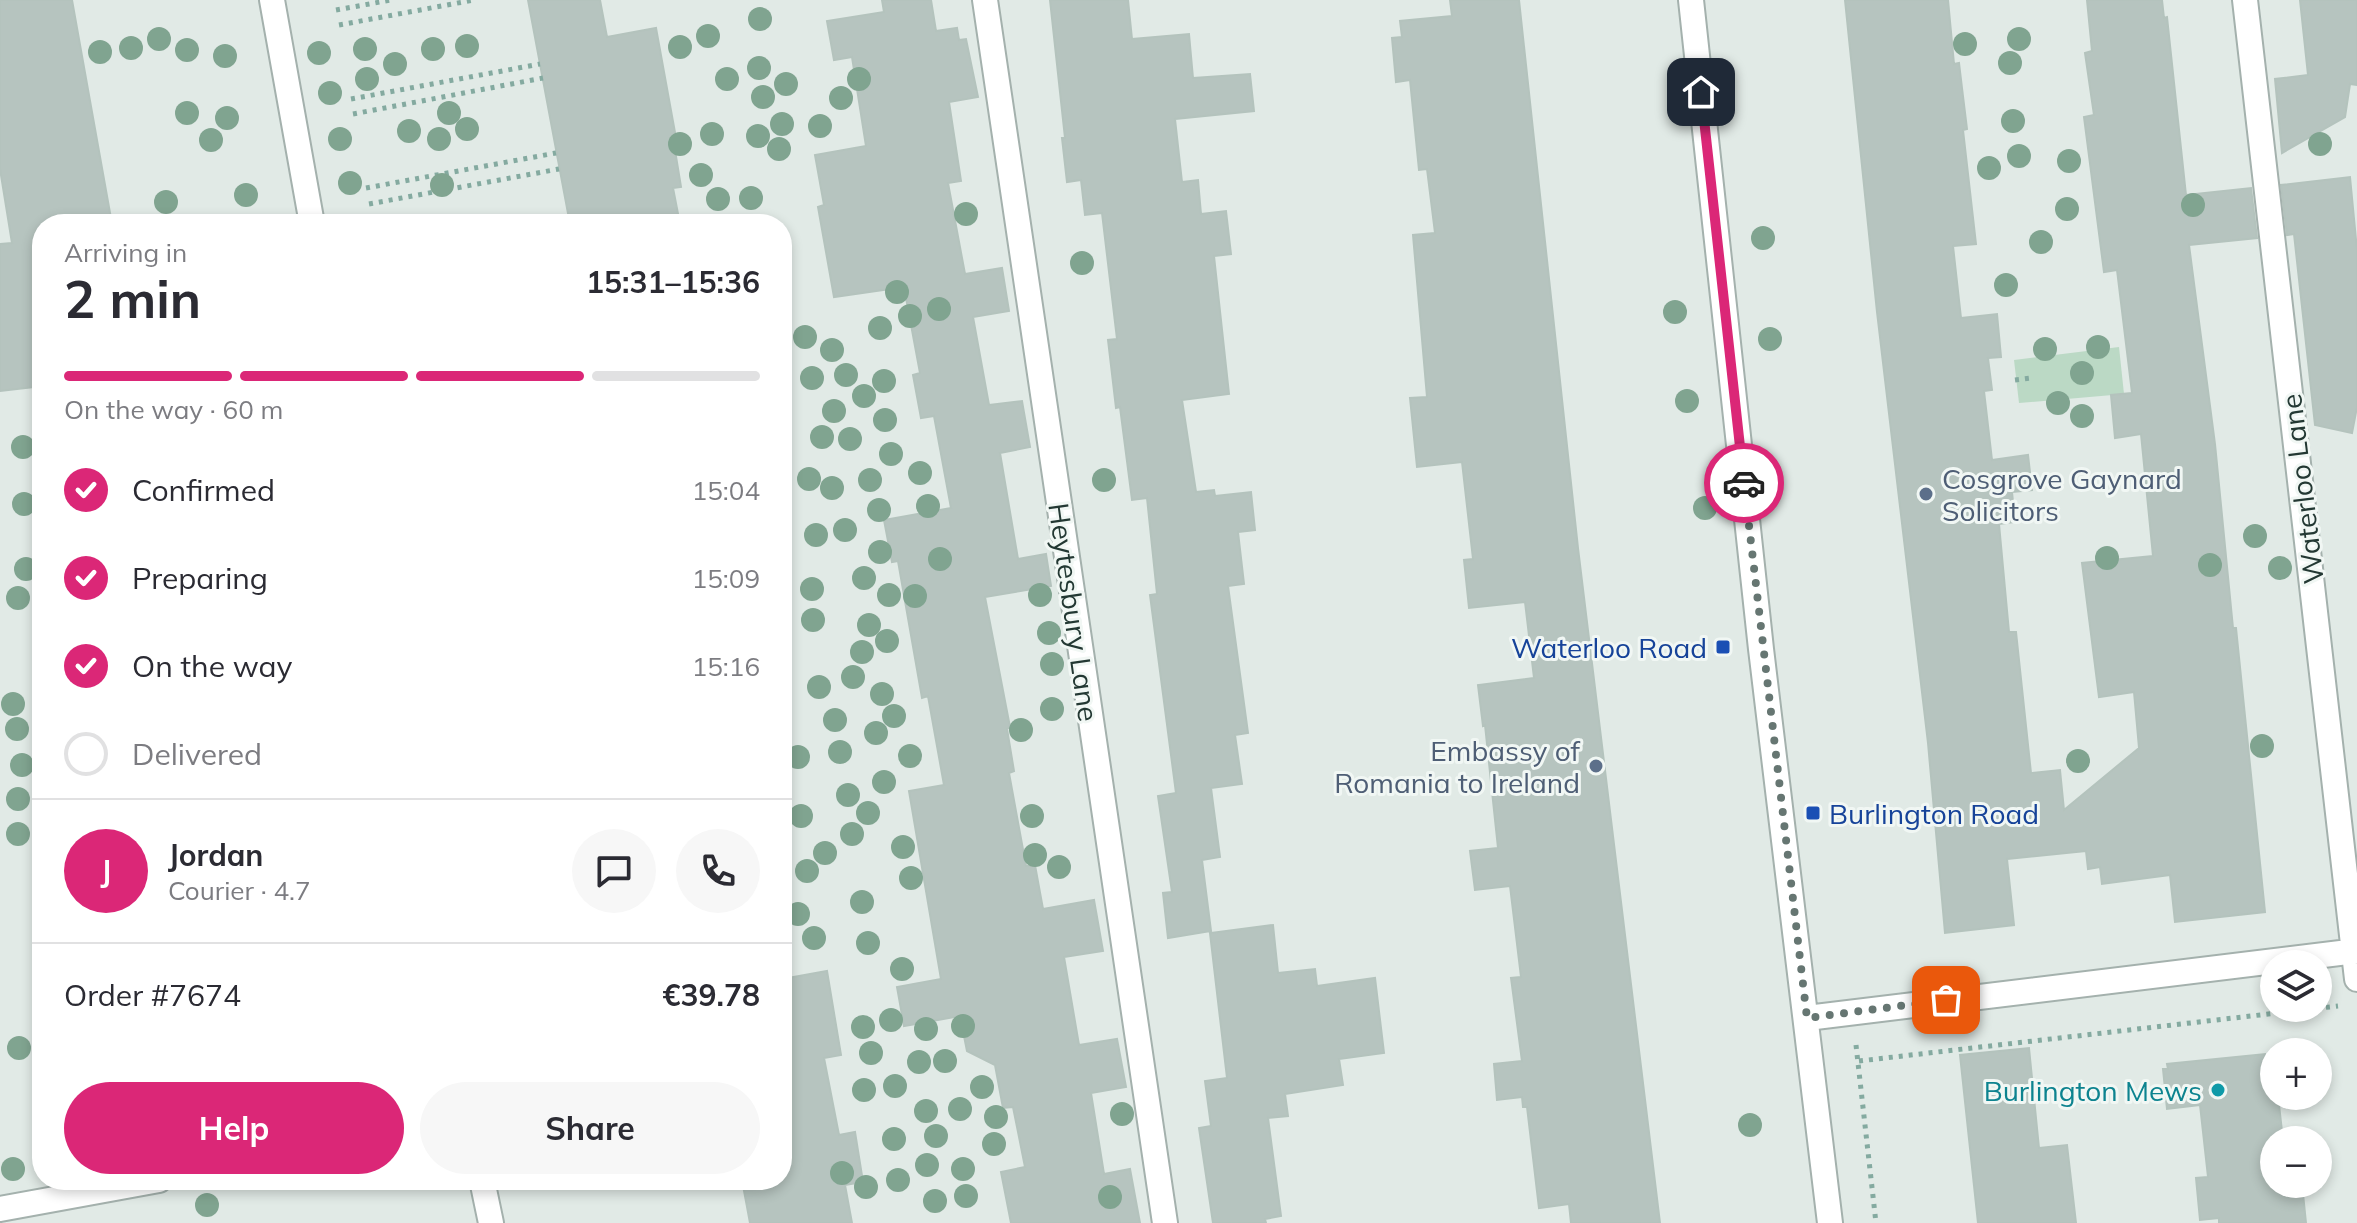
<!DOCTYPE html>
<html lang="en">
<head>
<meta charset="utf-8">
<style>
  body { margin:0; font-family:Mulish,sans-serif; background:#f7f7f7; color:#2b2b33; height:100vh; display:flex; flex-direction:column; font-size:30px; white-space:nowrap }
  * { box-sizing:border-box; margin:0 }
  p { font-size:26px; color:#7c7c81 }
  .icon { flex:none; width:44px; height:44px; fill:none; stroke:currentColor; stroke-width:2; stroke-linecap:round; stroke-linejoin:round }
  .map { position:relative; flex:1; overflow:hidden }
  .details { position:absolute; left:32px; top:214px; width:760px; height:976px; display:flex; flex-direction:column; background:#fff; border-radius:32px; box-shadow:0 4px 12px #0003 }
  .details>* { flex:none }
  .controls { position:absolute; left:2260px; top:950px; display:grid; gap:16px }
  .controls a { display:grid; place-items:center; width:72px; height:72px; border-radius:50%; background:#fff; box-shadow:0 4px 12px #0003; font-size:40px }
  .pin { position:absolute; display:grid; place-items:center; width:68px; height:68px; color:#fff; margin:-34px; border-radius:16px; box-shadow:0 4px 12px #0006 }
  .courier { position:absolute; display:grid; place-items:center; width:80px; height:80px; margin:-40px; border:6px solid #db2777; border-radius:50%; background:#fff; color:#222; box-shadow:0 2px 10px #0007 }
  .headline em { font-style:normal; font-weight:700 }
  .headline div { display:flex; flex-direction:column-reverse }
  .headline { display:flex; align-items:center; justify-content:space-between; height:136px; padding:0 32px }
  h1 { font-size:52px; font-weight:700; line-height:60px }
  .bar { display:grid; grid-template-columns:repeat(4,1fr); gap:12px 8px; align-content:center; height:96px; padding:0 32px }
  .bar i { height:10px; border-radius:6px; background:#e1e1e2 }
  .bar .active { background:#db2777 }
  .bar p { grid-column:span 4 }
  .line { display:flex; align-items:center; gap:20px; padding:0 32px; border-top:2px solid #e1e1e2 }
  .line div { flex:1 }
  .round { display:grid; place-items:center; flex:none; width:84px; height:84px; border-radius:42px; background:#f7f7f7 }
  ol { padding:0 32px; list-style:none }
  li { display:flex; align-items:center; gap:24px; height:88px }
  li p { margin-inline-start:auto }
  li .icon { padding:8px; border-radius:50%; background:#db2777; color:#fff; stroke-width:4 }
  li:last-child { color:#7c7c81 }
  li i { width:44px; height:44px; border:4px solid #e1e1e2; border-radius:50% }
  .cta { display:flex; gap:16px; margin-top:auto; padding:16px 32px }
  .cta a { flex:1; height:92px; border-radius:48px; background:#db2777; color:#fff; font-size:32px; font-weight:700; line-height:92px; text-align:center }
  .cta a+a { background:#f7f7f7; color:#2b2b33 }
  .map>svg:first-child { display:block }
  .green { fill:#bbd9c5 }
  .building { fill:#b6c4bf; stroke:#b4c3bd; stroke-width:2 }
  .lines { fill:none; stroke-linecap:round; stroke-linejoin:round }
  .minor-casing { stroke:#a4b1ad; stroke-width:28 }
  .path { stroke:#84aaa0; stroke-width:5; stroke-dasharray:4 6; stroke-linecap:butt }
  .minor { stroke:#fff; stroke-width:24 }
  .tree { fill:#80a490 }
  .done { stroke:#667672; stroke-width:8; stroke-dasharray:0 14.4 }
  .route { stroke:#db2777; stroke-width:10 }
  .service-dot { fill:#5c6f8a; stroke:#f1f7f4; stroke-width:3 }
  .transit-dot { fill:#1a4fb4; stroke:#f1f7f4; stroke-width:3 }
  .culture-dot { fill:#0f9aa8; stroke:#f1f7f4; stroke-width:3 }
  .labels { text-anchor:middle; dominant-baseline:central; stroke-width:6; stroke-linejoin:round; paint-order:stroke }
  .service-label { font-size:28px; fill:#4e5e75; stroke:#f1f7f4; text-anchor:start }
  .street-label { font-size:28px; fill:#233833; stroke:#f1f7f4 }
  .transit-label { font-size:28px; fill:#164399; stroke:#f1f7f4; text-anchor:end }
  .culture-label { font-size:28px; fill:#0d838f; stroke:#f1f7f4; text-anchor:end }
</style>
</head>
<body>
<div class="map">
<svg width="2357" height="1223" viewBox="0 0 2357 1223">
  <rect width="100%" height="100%" fill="#e1eae6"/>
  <path class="green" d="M2119,347L2124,394L2019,403L2014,360Z"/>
  <path class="building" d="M0,0H72L112,224H42V386L0,391V244L12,243L0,169Z
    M528,0H600L607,37L656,28L676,138H673L681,187L673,188L680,224H570Z
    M882,0H931L936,31L957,28L959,40L966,39L978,97L949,102L961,181L948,183L965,274L1002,268L1009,311L973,317L989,405L1022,401L1030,447L1000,453L1018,559L1046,554L1051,586L985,597L1010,727L1007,729L1014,771L1009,773L1026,866L1035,865L1043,909L1094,900L1103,951L1064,957L1079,1045L1117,1039L1126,1087L1091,1093L1104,1174L1130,1169L1140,1223H1011L1001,1172L1025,1167L1013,1107L1003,1108L995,1065L967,1051L960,1016L904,1026L897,987L941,979L909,791L944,785L928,696L922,698L898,561L892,562L884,520L951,508L934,416L921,418L913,375L920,373L904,287L834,297L818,207L824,205L815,155L866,146L852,57L834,60L827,21L884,12Z
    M1050,0H1128L1132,39L1189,34L1193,78L1250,74L1254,111L1175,119L1182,182L1198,180L1201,214L1226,211L1231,254L1214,256L1229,394L1182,400L1196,492L1214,490L1215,496L1251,492L1255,530L1238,532L1244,584L1228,586L1248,733L1235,735L1242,784L1211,788L1220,857L1202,860L1211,931L1168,938L1163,893L1172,892L1158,796L1176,793L1150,595L1157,594L1147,498L1132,500L1120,407L1116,408L1108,340L1117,339L1102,213L1085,215L1081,180L1067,182L1062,138H1065Z
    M1450,0H1519L1578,548L1660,1223H1571L1569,1204L1539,1208L1527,1107H1523L1522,1097L1497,1100L1494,1064L1522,1061L1511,978L1521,977L1510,886L1475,890L1470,851L1498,848L1485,725L1483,726L1478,685L1534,678L1525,602L1469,608L1464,560L1473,559L1462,462L1417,467L1410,398L1427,397L1413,235L1435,233L1427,169L1419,170L1410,80L1396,82L1392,38L1402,37L1400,21L1452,16Z
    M1845,0H1948L1954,64L1959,63L1962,88L1967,129L1963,130L1976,244L1953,246L1961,318L1997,314L2001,357L1988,358L1992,390L1984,391L1992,460L2028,455L2032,490L2012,492L2015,522L1999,524L2009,632H2016L2031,773L2060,770L2064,810L2139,748L2134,692L2099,697L2082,563L2153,556L2141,434L2115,438L2111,395L2132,393L2117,270L2104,272L2084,117L2094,115L2085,53L2092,51L2087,0H2162L2164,18L2167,17L2186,195L2251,188L2257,238L2189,245L2215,444L2233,628H2236L2265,912L2175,922L2170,875L2102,884L2100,867L2088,869L2086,851L2007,859L2014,925L1945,933L1928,743L1877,312Z
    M2300,0H2357V85L2350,84L2345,117L2282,153L2275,79L2308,75Z
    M2350,177L2357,250V407L2352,433L2315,425L2294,234L2287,235L2281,185Z
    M1273,925L1278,973L1315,969L1317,986L1375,978L1384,1053L1339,1059L1343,1085L1285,1094L1288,1116L1268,1118L1281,1216L1265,1219L1266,1223H1213L1199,1128L1211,1126L1205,1081L1227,1078L1210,933Z
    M827,971L841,1055L824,1058L839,1135L855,1132L863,1182L845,1185L852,1223H750L742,1180H782V979Z
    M2029,1048L2039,1148L2067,1145L2076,1223H1978L1960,1055Z
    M2265,1054V1057L2274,1056V1096H2278L2283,1140H2274V1184H2302L2306,1223H2219V1218L2200,1220L2196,1178L2208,1177L2200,1105L2167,1109L2163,1069H2168L2167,1064Z"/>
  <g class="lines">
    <g class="minor-casing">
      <path id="minor" d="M272,0L312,224
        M985,0L1165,1223
        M1691,0L1761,649L1830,1223
        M2245,0L2357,979
        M1807,1018L2357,951
        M482,1180L491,1223
        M0,1209L159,1180"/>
    </g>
    <path class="path" d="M336,10L391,0
      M339,25L474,0
      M351,99L540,64
      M353,114L543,78
      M366,188L556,153
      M369,204L559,169
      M2015,380L2031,378
      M1856,1045L1876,1223
      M1859,1061L2338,1006"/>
    <use href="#minor" class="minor"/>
  </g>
  <g class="tree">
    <circle cx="760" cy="19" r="12"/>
    <circle cx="708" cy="36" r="12"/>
    <circle cx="159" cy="39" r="12"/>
    <circle cx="2019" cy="39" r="12"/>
    <circle cx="1965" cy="44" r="12"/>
    <circle cx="467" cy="46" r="12"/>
    <circle cx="680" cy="47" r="12"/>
    <circle cx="131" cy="48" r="12"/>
    <circle cx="365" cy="49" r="12"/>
    <circle cx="433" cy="49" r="12"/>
    <circle cx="187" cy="50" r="12"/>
    <circle cx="100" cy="52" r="12"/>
    <circle cx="319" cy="53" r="12"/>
    <circle cx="225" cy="56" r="12"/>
    <circle cx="2010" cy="63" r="12"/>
    <circle cx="395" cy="64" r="12"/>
    <circle cx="759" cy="68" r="12"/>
    <circle cx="367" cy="79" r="12"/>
    <circle cx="727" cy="79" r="12"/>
    <circle cx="859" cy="79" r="12"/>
    <circle cx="786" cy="84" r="12"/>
    <circle cx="330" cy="93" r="12"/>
    <circle cx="763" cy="97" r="12"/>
    <circle cx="841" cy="98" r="12"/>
    <circle cx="187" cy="113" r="12"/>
    <circle cx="449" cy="113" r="12"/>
    <circle cx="227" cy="118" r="12"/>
    <circle cx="2013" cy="121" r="12"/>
    <circle cx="782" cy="124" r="12"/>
    <circle cx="820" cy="126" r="12"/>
    <circle cx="467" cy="129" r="12"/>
    <circle cx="409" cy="131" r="12"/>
    <circle cx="712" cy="134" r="12"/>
    <circle cx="758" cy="136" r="12"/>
    <circle cx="340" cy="139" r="12"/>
    <circle cx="439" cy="139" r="12"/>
    <circle cx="211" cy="140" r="12"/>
    <circle cx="680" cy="144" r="12"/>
    <circle cx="2320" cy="144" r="12"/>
    <circle cx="779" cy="149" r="12"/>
    <circle cx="2019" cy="156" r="12"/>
    <circle cx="2069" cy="161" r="12"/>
    <circle cx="1989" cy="168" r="12"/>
    <circle cx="701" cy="175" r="12"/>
    <circle cx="350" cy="183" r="12"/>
    <circle cx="442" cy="185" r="12"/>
    <circle cx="246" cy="195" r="12"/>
    <circle cx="751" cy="198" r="12"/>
    <circle cx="718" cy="199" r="12"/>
    <circle cx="166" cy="202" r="12"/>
    <circle cx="2193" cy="205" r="12"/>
    <circle cx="2067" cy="209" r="12"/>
    <circle cx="966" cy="214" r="12"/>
    <circle cx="1763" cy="238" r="12"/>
    <circle cx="2041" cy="242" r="12"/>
    <circle cx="1082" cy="263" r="12"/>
    <circle cx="2006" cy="285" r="12"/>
    <circle cx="897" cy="292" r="12"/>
    <circle cx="939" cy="309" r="12"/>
    <circle cx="1675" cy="312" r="12"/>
    <circle cx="910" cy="316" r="12"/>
    <circle cx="880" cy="328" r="12"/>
    <circle cx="805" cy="337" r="12"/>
    <circle cx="1770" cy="339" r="12"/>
    <circle cx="2098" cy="347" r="12"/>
    <circle cx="2045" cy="349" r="12"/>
    <circle cx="832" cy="350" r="12"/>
    <circle cx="2082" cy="373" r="12"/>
    <circle cx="846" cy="375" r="12"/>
    <circle cx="812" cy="378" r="12"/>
    <circle cx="884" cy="381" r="12"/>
    <circle cx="864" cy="396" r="12"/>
    <circle cx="1687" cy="401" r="12"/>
    <circle cx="2058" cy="403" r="12"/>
    <circle cx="834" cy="411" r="12"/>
    <circle cx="2082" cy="416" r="12"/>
    <circle cx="885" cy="420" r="12"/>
    <circle cx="822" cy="437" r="12"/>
    <circle cx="850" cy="439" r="12"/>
    <circle cx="23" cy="447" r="12"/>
    <circle cx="891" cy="454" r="12"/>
    <circle cx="920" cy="473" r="12"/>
    <circle cx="809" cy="479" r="12"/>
    <circle cx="870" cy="480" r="12"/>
    <circle cx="1104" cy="480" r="12"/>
    <circle cx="832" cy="488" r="12"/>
    <circle cx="24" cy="504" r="12"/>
    <circle cx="928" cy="506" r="12"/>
    <circle cx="1705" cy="508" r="12"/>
    <circle cx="879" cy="510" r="12"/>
    <circle cx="845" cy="530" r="12"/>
    <circle cx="816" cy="535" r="12"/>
    <circle cx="2255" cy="536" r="12"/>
    <circle cx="880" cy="552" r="12"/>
    <circle cx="2107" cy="558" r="12"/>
    <circle cx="940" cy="559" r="12"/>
    <circle cx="2210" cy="565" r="12"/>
    <circle cx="2280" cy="568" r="12"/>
    <circle cx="26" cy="569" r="12"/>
    <circle cx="864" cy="578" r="12"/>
    <circle cx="812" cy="589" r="12"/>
    <circle cx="889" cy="595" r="12"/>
    <circle cx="1040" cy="595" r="12"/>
    <circle cx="915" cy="596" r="12"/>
    <circle cx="18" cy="598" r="12"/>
    <circle cx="813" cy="620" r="12"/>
    <circle cx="869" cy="625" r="12"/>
    <circle cx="1049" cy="633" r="12"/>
    <circle cx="887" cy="641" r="12"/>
    <circle cx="862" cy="652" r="12"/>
    <circle cx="1052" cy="664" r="12"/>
    <circle cx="853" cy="677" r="12"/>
    <circle cx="819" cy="687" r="12"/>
    <circle cx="882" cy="694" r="12"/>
    <circle cx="13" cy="704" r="12"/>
    <circle cx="1052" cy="709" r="12"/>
    <circle cx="894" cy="716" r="12"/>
    <circle cx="835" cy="720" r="12"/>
    <circle cx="17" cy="729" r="12"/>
    <circle cx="1021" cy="730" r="12"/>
    <circle cx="876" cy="733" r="12"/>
    <circle cx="2262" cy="746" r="12"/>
    <circle cx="840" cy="752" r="12"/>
    <circle cx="910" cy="756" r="12"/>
    <circle cx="798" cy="757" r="12"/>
    <circle cx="2078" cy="761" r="12"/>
    <circle cx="22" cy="765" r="12"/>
    <circle cx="884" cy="782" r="12"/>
    <circle cx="848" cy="795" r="12"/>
    <circle cx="18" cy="799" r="12"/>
    <circle cx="868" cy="813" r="12"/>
    <circle cx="801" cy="816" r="12"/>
    <circle cx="1032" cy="816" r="12"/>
    <circle cx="18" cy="834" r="12"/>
    <circle cx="852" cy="834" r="12"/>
    <circle cx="903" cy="847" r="12"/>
    <circle cx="825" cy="853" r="12"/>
    <circle cx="1035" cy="855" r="12"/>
    <circle cx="1059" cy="867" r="12"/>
    <circle cx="807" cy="871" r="12"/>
    <circle cx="911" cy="878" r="12"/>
    <circle cx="862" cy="902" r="12"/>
    <circle cx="798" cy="914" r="12"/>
    <circle cx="814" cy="938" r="12"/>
    <circle cx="868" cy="943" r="12"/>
    <circle cx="902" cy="969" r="12"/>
    <circle cx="891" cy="1020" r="12"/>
    <circle cx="963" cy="1026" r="12"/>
    <circle cx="863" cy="1027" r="12"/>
    <circle cx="926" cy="1029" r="12"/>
    <circle cx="19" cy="1048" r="12"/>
    <circle cx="871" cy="1053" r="12"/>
    <circle cx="945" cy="1061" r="12"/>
    <circle cx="919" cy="1062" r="12"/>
    <circle cx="895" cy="1086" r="12"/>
    <circle cx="982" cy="1087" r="12"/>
    <circle cx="864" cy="1090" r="12"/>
    <circle cx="960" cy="1109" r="12"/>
    <circle cx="926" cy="1111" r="12"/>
    <circle cx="1122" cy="1114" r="12"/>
    <circle cx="996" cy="1117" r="12"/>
    <circle cx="1750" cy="1125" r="12"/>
    <circle cx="936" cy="1136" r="12"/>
    <circle cx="894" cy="1139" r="12"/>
    <circle cx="994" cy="1144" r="12"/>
    <circle cx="927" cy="1165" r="12"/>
    <circle cx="13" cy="1169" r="12"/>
    <circle cx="963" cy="1169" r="12"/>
    <circle cx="842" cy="1173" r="12"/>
    <circle cx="898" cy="1180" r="12"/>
    <circle cx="866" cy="1187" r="12"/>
    <circle cx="966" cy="1196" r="12"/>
    <circle cx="1110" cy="1197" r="12"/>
    <circle cx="935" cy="1201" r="12"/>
    <circle cx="207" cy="1205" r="12"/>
  </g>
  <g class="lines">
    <path class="done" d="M1744,483L1807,1018L1946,1000"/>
    <path class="route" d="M1701,92L1744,483"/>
  </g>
  <g class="service-dot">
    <circle cx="1926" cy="494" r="8"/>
    <circle cx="1596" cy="766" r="8"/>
  </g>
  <g class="transit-dot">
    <rect x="1715" y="639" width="16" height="16" rx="4"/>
    <rect x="1805" y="805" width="16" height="16" rx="4"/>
  </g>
  <circle class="culture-dot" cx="2218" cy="1090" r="8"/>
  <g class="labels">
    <g class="service-label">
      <text x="1942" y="478">Cosgrove Gaynard<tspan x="1942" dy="32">Solicitors</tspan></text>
      <text x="1580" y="750" text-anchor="end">Embassy of<tspan x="1580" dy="32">Romania to Ireland</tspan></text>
    </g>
    <g class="street-label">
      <text transform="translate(2302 489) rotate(-97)">Waterloo Lane</text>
      <text transform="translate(1074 612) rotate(82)">Heytesbury Lane</text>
    </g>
    <g class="transit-label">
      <text x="1707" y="647">Waterloo Road</text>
      <text x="1829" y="813" text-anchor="start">Burlington Road</text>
    </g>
    <g class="culture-label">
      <text x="2202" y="1090">Burlington Mews</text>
    </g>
  </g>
</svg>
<div class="controls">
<a><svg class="icon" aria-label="layers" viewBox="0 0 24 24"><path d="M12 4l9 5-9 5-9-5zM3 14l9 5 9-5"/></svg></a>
<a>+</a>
<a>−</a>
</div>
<div class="pin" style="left:1946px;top:1000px;background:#ea580c"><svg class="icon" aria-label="bag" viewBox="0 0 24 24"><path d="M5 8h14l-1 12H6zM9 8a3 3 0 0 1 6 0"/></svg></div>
<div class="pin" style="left:1701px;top:92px;background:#1f2937"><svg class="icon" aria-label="home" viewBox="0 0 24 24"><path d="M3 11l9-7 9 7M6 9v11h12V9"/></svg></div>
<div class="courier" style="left:1744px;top:483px"><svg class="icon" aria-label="car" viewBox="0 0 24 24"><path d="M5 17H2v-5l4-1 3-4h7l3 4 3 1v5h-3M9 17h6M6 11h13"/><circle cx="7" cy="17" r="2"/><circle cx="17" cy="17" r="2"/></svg></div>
<section class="details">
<div class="headline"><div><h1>2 min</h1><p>Arriving in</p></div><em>15:31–15:36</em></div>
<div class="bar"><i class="active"></i><i class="active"></i><i class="active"></i><i></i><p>On the way · 60 m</p></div>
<ol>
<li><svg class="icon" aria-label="check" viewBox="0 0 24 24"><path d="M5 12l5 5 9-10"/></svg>Confirmed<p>15:04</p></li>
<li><svg class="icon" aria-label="check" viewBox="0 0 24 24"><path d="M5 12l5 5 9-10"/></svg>Preparing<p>15:09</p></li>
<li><svg class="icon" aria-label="check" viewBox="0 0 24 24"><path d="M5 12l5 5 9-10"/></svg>On the way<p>15:16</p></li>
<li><i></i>Delivered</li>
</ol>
<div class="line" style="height:144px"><b class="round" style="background:#db2777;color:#fff">J</b><div><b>Jordan</b><p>Courier · 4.7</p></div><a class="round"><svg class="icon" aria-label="chat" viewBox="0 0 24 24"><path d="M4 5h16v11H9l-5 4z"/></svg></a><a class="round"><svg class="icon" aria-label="phone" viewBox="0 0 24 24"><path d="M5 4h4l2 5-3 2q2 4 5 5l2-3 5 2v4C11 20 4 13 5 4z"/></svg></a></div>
<div class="line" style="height:104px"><div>Order #7674</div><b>€39.78</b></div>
<div class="cta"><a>Help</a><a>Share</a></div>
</section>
</div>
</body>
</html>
